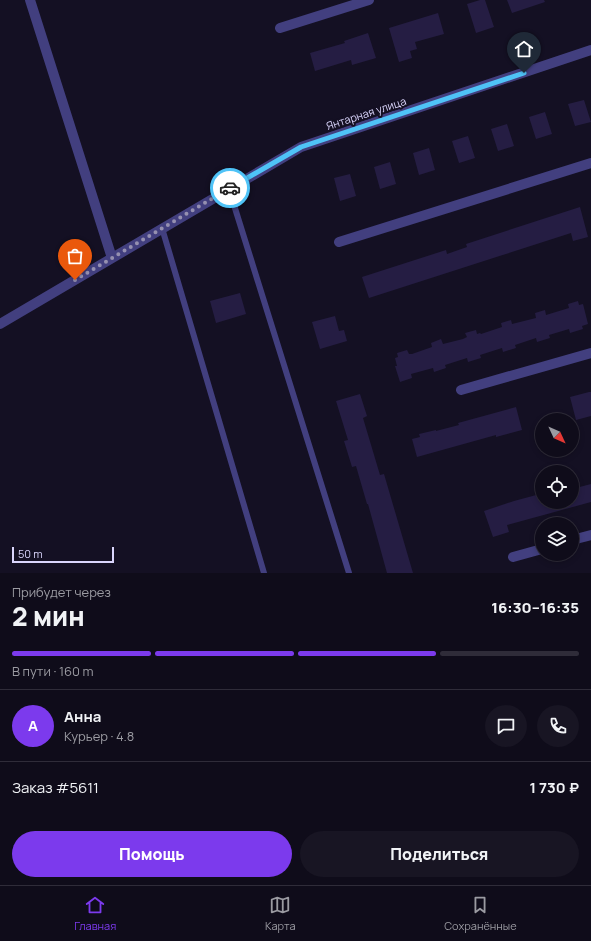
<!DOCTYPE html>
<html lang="ru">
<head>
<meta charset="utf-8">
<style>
  body { margin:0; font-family:Manrope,sans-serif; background:#181523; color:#f1f3f6; height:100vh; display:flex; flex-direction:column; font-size:15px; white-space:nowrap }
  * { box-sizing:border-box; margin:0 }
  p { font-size:13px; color:#9b9ba2 }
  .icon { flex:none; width:22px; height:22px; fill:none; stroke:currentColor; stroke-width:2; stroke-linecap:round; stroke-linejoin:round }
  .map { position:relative; height:573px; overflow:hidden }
  .drawer { display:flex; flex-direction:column; background:#0f0c1a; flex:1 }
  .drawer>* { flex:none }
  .needle { width:26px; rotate:134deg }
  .buttons { position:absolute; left:535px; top:413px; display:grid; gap:8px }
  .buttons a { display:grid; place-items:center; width:44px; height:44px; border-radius:50%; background:#0f0c1a; box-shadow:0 2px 6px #0003,0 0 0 1px #2f2c39; font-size:20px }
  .scale { position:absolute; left:12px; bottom:10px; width:102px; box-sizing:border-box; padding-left:4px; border:2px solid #dad5fc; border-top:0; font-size:11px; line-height:14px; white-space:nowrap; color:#dad5fc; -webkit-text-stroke:3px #141023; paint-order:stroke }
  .pin { position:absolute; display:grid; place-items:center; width:34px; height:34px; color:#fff; margin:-41px -17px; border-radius:50% 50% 50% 0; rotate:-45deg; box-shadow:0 0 4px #0007 }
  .pin .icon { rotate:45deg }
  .courier { position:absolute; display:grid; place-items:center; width:40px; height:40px; margin:-20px; border:3px solid #4fc3f7; border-radius:50%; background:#fff; color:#222; box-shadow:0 1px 5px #0007 }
  .headline em { font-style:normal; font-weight:800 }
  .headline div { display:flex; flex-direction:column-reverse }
  .headline { display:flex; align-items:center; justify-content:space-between; height:68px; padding:0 12px }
  h1 { font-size:26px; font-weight:800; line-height:30px }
  .bar { display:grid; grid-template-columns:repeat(4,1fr); gap:6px 4px; align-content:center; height:48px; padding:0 12px }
  .bar i { height:5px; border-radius:3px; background:#2f2c39 }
  .bar .active { background:#7c3aed }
  .bar p { grid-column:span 4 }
  .line { display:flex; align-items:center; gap:10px; padding:0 12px; border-top:1px solid #2f2c39 }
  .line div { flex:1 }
  .round { display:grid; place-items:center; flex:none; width:42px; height:42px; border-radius:21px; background:#181523 }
  .action { display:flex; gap:8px; margin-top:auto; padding:8px 12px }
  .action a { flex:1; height:46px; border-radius:24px; background:#7c3aed; color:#fff; font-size:16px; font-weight:800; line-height:46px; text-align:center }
  .action a+a { background:#181523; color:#f1f3f6 }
  .tab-bar { display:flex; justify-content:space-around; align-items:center; height:56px; border-top:1px solid #2f2c39; background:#0f0c1a; font-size:11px; color:#9b9ba2 }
  .tab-bar a { display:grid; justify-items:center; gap:2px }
  .tab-bar .active { color:#7c3aed }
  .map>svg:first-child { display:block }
  .building { fill:#251d43 }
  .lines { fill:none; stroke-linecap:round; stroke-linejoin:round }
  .service { stroke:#423f7f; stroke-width:6 }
  .minor { stroke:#423f7f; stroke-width:10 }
  .done { stroke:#9590b0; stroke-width:4; stroke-dasharray:0 7.2 }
  .route { stroke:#4fc3f7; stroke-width:5 }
  .labels { text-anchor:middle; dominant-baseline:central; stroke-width:4; stroke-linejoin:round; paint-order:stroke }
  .street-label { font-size:11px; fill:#dad5fc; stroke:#141023 }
</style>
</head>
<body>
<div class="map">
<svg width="591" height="573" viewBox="0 0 591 573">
  <rect width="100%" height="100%" fill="#141023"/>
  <path class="building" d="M480,0H485L494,27L476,33L467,4Z
    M507,0H544L545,2L512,13Z
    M438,13L444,34L415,42L417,49L410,51L412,58L399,62L389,28Z
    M368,33L376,58L352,65L351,60L315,71L310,53L345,43L344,41Z
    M584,100L591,122L575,126L568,104Z
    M545,112L552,134L536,139L529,117Z
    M507,124L514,146L498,151L491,129Z
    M468,136L475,158L459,163L452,141Z
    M429,148L435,170L419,175L413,153Z
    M390,162L396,184L380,189L374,167Z
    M350,174L356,196L340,201L334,178Z
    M580,207L588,237L573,241L571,233L369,298L362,277L446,250L447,254L467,247L466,244Z
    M240,293L246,314L216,323L210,301Z
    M578,301L579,305L583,304L588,324L582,326L583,329L570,333L569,329L549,335L550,338L537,342L536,338L515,345L516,348L503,352L502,348L480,355L481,358L468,362L467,358L445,365L446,368L434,372L433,368L411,374L412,378L400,382L395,366H397L395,358L398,357L397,353L407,350L409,354H412L432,347L431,343L441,339L443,344L463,339L467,337L465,333L476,330L477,334L480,333L481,334L502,327L501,323L511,320L512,324L536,318L535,313L545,310L546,315L569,308L568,304Z
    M335,316L339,331L344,330L347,341L320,349L312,322Z
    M589,392H591V416L576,420L570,397Z
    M360,394L367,416L363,418L380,475L384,474L413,573H387L368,504H367L356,466L352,467L344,441L348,440L336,401Z
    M516,407L522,430L496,437V435L417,457L412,439L420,437L419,434L436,430V431L459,425L458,423Z
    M591,484V502L507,525L509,532L493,537L484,511L514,501L540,494L542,502H572V489Z"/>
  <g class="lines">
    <path class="service" d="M229,189L349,573
      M162,228L264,573"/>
    <path class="minor" d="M30,0L112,258
      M280,28L369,0
      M339,242L591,163
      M0,324L301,147L591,50
      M461,390L591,353
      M572,540L591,535
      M513,557L542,549"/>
  </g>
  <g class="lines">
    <path class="done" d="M75,280L230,188"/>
    <path class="route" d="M230,188L301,147L524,73"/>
  </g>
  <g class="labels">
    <g class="street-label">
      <text transform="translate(366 113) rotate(-18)">Янтарная улица</text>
    </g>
  </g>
</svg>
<div class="buttons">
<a><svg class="needle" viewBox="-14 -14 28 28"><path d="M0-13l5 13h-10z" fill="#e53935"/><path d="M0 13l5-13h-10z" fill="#9b9ba2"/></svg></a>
<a><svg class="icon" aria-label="locate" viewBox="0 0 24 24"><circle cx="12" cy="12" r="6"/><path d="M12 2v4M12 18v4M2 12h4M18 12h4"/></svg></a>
<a><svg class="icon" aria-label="layers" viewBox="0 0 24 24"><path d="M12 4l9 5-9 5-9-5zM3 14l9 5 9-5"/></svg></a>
</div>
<div class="scale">50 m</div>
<div class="pin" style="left:75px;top:280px;background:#ea580c"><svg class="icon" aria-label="bag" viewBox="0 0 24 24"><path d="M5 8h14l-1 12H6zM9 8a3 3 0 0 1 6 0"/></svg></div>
<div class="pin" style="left:524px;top:73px;background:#1f2937"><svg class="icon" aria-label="home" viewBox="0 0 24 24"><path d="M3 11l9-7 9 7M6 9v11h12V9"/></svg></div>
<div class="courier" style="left:230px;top:188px"><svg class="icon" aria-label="car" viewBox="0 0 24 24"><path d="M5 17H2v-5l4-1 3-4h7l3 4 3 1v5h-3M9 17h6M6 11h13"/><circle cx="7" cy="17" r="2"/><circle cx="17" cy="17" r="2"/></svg></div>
</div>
<section class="drawer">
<div class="headline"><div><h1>2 мин</h1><p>Прибудет через</p></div><em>16:30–16:35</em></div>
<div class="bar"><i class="active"></i><i class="active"></i><i class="active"></i><i></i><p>В пути · 160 m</p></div>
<div class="line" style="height:72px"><b class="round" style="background:#7c3aed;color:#fff">А</b><div><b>Анна</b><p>Курьер · 4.8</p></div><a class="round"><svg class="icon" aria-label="chat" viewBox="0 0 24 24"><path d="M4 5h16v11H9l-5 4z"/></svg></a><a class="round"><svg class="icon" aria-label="phone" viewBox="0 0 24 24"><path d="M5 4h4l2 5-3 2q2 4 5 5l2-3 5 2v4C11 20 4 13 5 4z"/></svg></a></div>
<div class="line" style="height:52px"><div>Заказ #5611</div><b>1 730 ₽</b></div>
<div class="action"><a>Помощь</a><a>Поделиться</a></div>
</section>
<nav class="tab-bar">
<a class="active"><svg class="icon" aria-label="home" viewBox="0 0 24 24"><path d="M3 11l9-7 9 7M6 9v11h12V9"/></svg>Главная</a>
<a><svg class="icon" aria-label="map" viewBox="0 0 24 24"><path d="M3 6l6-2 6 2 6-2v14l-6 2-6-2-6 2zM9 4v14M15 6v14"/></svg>Карта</a>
<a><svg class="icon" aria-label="saved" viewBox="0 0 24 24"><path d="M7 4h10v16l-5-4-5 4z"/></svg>Сохранённые</a>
</nav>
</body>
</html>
